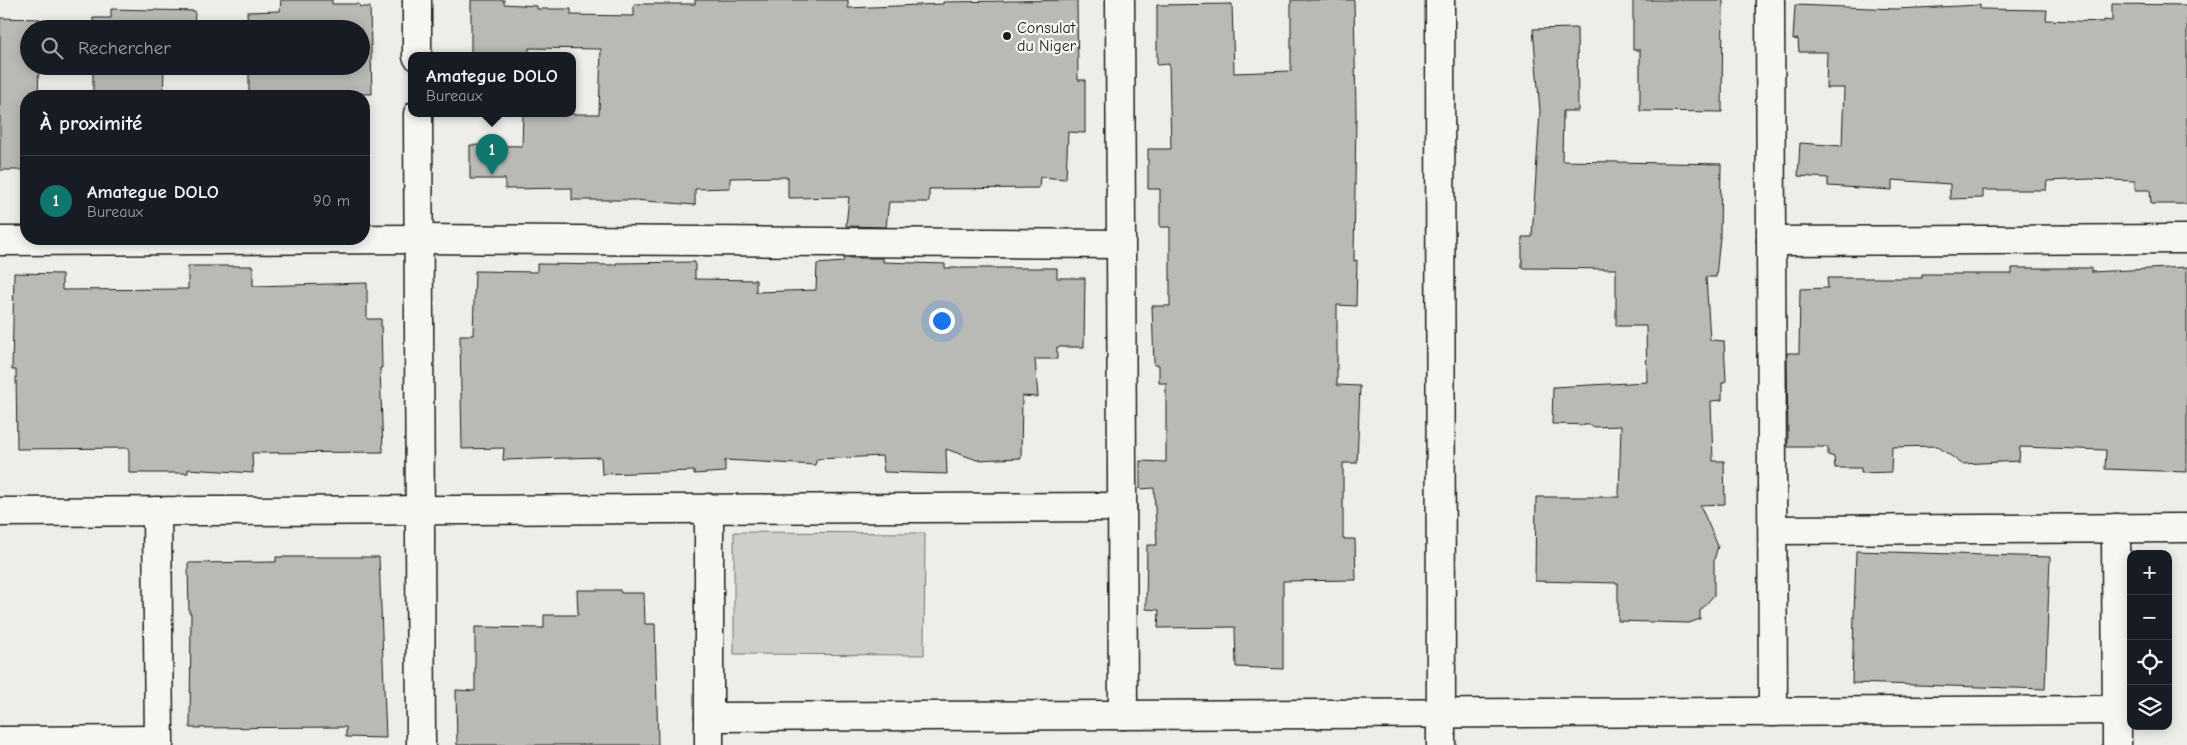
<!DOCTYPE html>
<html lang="fr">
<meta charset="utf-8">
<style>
:root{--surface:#171b24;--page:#242831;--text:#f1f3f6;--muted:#9ea1a6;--line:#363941;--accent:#0f766e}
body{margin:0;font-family:"Comic Neue",sans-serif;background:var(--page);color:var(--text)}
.controls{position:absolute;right:15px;bottom:15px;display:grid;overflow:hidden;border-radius:10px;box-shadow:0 2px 12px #0003}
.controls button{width:45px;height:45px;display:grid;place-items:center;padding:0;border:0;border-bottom:1px solid var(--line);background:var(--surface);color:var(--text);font:25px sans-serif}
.you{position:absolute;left:941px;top:320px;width:18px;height:18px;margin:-12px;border:4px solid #fff;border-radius:50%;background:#1a73e8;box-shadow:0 0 0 8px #1a73e833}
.badge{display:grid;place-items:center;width:32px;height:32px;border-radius:50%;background:var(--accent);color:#fff;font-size:16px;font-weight:700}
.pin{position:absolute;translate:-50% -41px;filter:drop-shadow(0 1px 2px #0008)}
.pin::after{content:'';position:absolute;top:26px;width:18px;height:15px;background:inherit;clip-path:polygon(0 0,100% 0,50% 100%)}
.popup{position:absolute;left:408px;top:52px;width:168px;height:65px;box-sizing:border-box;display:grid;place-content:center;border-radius:10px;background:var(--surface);filter:drop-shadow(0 1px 4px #0005);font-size:16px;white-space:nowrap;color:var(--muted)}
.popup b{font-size:19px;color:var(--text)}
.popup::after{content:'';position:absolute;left:50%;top:100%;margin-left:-10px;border:10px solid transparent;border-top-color:var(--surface)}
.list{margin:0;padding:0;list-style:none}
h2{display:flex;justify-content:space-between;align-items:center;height:65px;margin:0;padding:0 20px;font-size:21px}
h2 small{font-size:16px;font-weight:400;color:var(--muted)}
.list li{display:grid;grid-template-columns:32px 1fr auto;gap:15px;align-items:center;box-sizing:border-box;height:90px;padding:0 20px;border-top:1px solid var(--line)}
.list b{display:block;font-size:19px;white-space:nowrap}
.list p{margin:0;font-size:16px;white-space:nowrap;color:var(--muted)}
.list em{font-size:16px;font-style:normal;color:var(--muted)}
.icon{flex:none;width:28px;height:28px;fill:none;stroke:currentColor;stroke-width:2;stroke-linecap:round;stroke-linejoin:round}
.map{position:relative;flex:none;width:2187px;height:745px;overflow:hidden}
.search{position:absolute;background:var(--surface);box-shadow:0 2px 12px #0003;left:20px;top:20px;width:350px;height:55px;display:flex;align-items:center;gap:12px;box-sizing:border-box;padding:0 18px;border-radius:28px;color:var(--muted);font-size:19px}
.panel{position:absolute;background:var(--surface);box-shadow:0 2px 12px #0003;left:20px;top:90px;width:350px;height:155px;border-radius:20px}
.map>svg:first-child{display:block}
.green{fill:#cececb;stroke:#757574}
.building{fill:#b9b9b6;stroke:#1c1c1c}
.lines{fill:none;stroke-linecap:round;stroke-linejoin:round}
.street-casing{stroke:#1c1c1c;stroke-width:31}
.street{stroke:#f6f6f2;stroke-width:28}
.poi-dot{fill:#1c1c1c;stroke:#f6f6f2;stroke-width:2}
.labels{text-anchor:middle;stroke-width:4.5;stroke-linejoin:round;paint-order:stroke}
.poi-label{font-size:16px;fill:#1c1c1c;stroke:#f6f6f2;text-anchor:start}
</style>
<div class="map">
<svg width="2187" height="745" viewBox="0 0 2187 745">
<rect width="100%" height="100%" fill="#edede9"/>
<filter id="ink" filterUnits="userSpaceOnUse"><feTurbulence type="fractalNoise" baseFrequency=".02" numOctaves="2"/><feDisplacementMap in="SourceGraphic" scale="10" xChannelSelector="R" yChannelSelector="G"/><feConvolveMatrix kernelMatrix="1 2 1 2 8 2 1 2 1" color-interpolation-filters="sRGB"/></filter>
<g filter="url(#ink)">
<path class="green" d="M734,532L925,533L924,655L734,654Z"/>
<g class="building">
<path d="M281,0H332V4H359L360,7H370L372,94L249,93V66H361V29H248L247,12L280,11Z"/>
<path d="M471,0H504V4L537,6V9H571V15L634,16V4H695V0H848V8L943,4V2L1077,0L1078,80H1085V133L1068,132L1066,179L1040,177L1039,188L929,189V202H889L886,227L846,226L849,197L788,198V177L730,178V188L695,189V205L634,200H572V188L505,189V179H470V145L522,146L523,114H599L601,49L529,48V56H471Z"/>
<path d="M1291,0H1354L1356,112L1354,261L1357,260L1356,306L1337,305V385L1360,386L1357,463H1343V539H1355L1356,580L1283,581V669L1236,667L1235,627L1158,628L1159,610L1146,609L1147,545H1157L1154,488L1140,489V461L1166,462V383H1159V365H1154L1152,306H1170V227H1160V189H1148V149H1171L1169,64L1157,65V5L1232,4L1234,73L1291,71Z"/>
<path d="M1633,0H1723L1722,112L1640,111V50H1633Z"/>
<path d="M2112,4L2187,5V204H2151L2150,190H2135V181L2091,179L2047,181L2046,190H1983V198L1950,199V184L1892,180V190L1828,186V178L1798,176L1800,143L1842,146L1844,88H1826L1827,52H1799L1798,39L1793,40L1795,5L1896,9L1980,5V9L2047,10L2046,20L2104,22V20L2112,21Z"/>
<path d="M111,9L195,11L194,29H93V18H111Z"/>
<path d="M0,18L40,19V29H29V66H39L38,96H26V170H0Z"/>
<path d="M1577,28L1578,111H1563L1562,161L1721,164L1720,237L1716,277H1706L1710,340L1724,341L1726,381L1722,383V400L1711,401L1713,461H1724L1725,504L1700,505L1718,546L1714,560V595L1700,611V619L1689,623L1618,621V583L1535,581L1536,497H1619L1621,426L1592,427V425L1552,424L1553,387L1647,382L1646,326H1616V269L1522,268V237H1532L1540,111L1533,29Z"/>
<path d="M93,66H192V69H164L163,96H93Z"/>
<path d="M844,258H883V262L945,264V268H1057V278H1085L1084,347H1057V359H1035L1038,397L1022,396L1021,458L977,460L946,449L947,474L884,472L882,456L817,459L815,465L725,460V472L694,474V471L602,474L601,457L503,460L504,448L462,449L460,335H473L475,271L537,272V264L616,265V263L695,262V279L756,280V292L816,290L817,264L843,262Z"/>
<path d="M188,266H253V286L367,283V319H381L382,368H380L383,452L252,453L253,473L188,469V473H129V448L17,449L16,370H12L14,273L62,274V290L188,289Z"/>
<path d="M2187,267V472L2105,469L2106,450L2020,447L2019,461L1962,464L1937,446L1892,447L1891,472L1861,473V468H1835L1834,457L1828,455V447H1788L1787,353H1799L1800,289L1828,288L1827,278H1922V274H2012V268H2091V272Z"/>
<path d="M1856,551L2050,557L2045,689L1852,683Z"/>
<path d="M276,557H379L386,738L346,737V727L190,728L191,613H189L188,563L276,562Z"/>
<path d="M577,590H620L621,593H644L645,624H655L658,745H457L456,690L475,691V627L544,628V615H578Z"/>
</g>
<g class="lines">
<defs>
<g id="street">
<path d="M417,0V56"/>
<path d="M1120,0L1123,715"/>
<path d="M1440,0L1441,745"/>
<path d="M1770,0L1773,712"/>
<path d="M418,114L421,745"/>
<path d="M0,241L418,239L1120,244"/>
<path d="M1771,241L2187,239"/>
<path d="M157,511L159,745"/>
<path d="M0,512L1122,507"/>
<path d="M2116,528L2117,745"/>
<path d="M1773,530L2187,528"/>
<path d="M709,717L2117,710"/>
<path d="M0,741L158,740"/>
<path d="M709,745V508"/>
</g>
</defs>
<use href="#street" class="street-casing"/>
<use href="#street" class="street"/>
</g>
</g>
<circle class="poi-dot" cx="1007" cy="36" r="5"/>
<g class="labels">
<g class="poi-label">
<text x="1017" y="33">Consulat<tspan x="1017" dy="18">du Niger</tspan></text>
</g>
</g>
</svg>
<div class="controls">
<button>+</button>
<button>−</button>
<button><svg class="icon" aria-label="locate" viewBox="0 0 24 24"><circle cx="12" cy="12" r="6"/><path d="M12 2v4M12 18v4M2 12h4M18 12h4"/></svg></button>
<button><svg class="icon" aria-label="layers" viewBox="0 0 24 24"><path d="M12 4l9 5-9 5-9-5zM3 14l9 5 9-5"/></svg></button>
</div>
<div class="you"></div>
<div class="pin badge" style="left:492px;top:175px">1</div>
<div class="popup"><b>Amategue DOLO</b>Bureaux</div>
<div class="search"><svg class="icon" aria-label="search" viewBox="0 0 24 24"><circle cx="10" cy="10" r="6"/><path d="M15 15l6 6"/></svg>Rechercher</div>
<section class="panel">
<h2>À proximité<small></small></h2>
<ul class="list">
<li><span class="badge">1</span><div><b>Amategue DOLO</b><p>Bureaux</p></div><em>90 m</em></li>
</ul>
</section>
</div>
